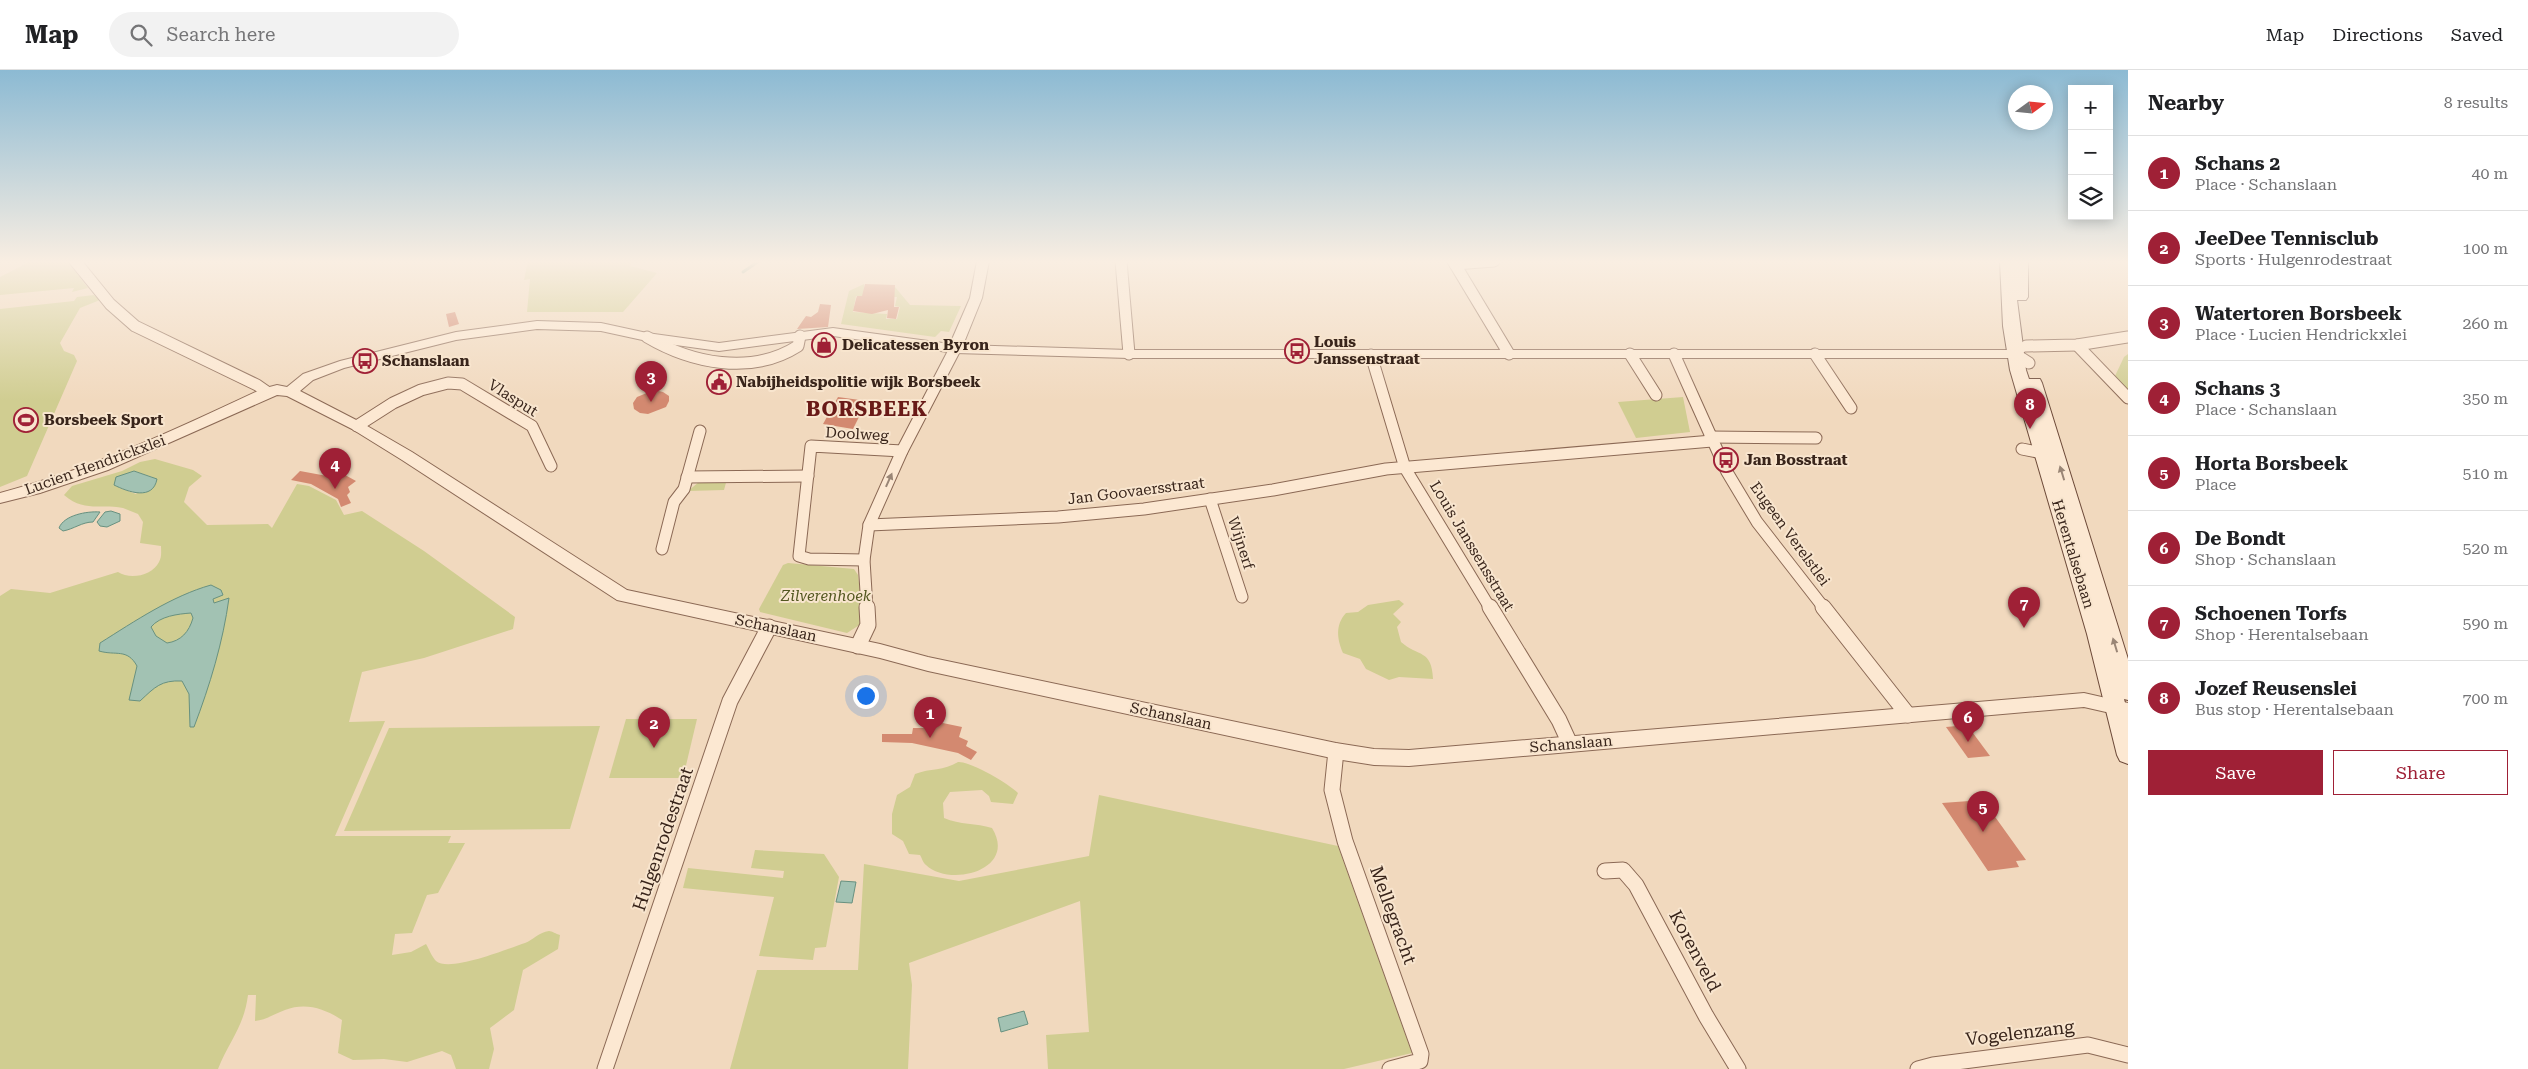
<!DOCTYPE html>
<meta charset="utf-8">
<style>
:root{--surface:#fff;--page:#f2f2f2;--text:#202124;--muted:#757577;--line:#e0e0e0;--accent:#9f2036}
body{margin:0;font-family:"Roboto Serif",serif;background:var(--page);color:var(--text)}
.controls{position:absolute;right:15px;top:15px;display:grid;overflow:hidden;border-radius:0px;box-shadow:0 2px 12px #0003}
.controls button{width:45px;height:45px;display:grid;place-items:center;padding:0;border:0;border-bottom:1px solid var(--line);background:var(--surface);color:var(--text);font:25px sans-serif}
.compass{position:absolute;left:2008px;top:15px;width:45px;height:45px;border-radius:50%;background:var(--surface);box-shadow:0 2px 12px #0003;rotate:75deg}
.you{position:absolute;left:865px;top:625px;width:18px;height:18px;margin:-12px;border:4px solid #fff;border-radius:50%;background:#1a73e8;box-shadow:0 0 0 8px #1a73e833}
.badge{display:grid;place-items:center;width:32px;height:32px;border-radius:50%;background:var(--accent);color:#fff;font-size:16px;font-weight:700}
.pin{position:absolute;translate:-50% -41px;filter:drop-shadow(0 1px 2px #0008)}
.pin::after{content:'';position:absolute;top:26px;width:18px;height:15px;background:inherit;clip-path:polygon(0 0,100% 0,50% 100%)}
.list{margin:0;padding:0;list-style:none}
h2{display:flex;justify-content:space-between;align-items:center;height:65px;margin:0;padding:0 20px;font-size:21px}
h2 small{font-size:16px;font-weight:400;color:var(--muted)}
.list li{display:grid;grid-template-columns:32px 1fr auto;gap:15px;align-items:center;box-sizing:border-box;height:75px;padding:0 20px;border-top:1px solid var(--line)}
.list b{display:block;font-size:19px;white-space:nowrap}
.list p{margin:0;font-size:16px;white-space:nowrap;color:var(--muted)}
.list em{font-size:16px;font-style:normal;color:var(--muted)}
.actions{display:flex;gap:10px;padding:15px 20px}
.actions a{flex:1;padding:11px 0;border:1px solid var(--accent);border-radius:0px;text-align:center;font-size:18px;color:var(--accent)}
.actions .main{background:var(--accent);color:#fff}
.icon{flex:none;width:28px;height:28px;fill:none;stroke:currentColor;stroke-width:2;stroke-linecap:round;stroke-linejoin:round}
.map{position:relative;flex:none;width:2128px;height:999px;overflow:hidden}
header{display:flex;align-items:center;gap:30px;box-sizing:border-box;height:70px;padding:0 25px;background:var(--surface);border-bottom:1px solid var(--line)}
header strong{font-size:24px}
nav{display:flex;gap:28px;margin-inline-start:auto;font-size:18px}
.search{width:350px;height:45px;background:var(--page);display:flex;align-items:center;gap:12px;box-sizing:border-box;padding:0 18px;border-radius:28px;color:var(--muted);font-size:19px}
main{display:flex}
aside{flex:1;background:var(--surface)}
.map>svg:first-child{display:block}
.green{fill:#d0cd91;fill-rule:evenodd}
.water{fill:#a2c2b3;stroke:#689180;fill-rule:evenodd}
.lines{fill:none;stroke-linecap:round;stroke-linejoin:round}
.stream{stroke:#689180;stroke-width:3}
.building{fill:#d38970}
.minor-far1-casing{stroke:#8b6955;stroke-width:13}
.minor-casing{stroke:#8b6955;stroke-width:17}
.tertiary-casing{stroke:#8b6955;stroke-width:2}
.secondary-casing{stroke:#6d4a39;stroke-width:2}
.minor-far1{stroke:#fce8d2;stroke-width:11}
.minor{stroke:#fce8d2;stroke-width:15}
.tertiary{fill:#fce8d2;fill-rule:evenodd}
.secondary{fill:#fce8d2;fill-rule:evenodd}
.oneway{fill:#9a8676}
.labels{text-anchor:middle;stroke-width:4;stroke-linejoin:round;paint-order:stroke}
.poi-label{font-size:15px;font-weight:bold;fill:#39251b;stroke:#f8e5ce;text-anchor:start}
.street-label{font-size:15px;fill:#39251b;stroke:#f8e5ce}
.park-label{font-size:15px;font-style:italic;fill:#535720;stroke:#f8e5ce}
.near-street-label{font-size:18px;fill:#39251b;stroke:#f8e5ce}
.district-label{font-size:20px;font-weight:bold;letter-spacing:1px;fill:#691a17;stroke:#f8e5ce}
</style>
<header>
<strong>Map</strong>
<div class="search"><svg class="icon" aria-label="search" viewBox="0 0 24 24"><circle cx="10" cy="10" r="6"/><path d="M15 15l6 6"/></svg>Search here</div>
<nav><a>Map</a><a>Directions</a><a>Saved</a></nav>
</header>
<main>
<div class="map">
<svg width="2128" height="999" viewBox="0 0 2128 999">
<rect width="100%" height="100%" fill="#f1d9be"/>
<g class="green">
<path d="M31,191H67L88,218L72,222L74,218L0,225V207Z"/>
<path d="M528,191H632L630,196L657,203L623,242H527L530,209L524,210Z"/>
<path d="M864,214V218H868L866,226H856L853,242L887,244L886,249H897L900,237L895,236L897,227H887L895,217L910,235L961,236L949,262L941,261L935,267L841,254L849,221Z"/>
<path d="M94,225L100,230L80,238L60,273L64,281L74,285L77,291L27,406L0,417V239L74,231L77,227Z"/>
<path d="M2128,284V320L2115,306L2124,287Z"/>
<path d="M1683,327L1690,362L1636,368L1618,332Z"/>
<path d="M155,389L193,400L202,406L189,417L184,432L207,455L268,454L272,458L297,414L309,416L336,430L344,445L362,441L424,481L515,547L513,559L424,588L362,602L349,652L385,651L335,766H451L448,773H465L438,823L427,825L412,863L395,864L392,885L411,882L426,874C429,879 432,887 436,891C450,903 509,878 525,873C533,870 539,862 549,861C552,861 556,864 560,865L558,879L523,900L514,940L490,958L494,979L489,999H456L451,985L442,981L407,992L384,989L353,990L338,983L342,950C325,939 306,932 285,940C274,944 266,950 255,951L256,925H248C244,957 229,971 218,999H0V526L11,519L50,523L118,502C130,510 152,506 159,492C162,487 161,481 161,476L140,473L143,452L138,444C133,442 128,440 123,438C100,433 85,443 64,425L72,416L122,401L140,392ZM134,401L152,407L136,424L120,418Z"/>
<path d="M727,409L724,420L688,421L699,412Z"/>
<path d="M788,493L854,499L858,505L864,552L847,563L760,542L759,539L783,495Z"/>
<path d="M1399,530L1404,534L1393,544L1401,552L1397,557L1401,572C1418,587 1432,579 1433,609L1399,607L1389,610L1366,599L1360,589L1343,583C1337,569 1335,555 1346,543L1358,542L1368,535Z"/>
<path d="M626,649H697L683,708H609Z"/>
<path d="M600,656L570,759L344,761L389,658Z"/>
<path d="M958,692C970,691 1008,713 1018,723L1013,734L991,732L989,726L982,720L950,722L943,733L944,748C960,755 976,753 992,758C1018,800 950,818 926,795C923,793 922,788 920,785L909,784L903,771L892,764V744L897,725L910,717L915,704C930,698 944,701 958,692Z"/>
<path d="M1099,725L1338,776L1412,983L1344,999H1048L1046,965L1089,962L1080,831L909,893L912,915L908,999H730L757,900H858L864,794L959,811L1089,786Z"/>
<path d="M755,780L824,784L839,807L826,877L815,878L813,890L759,886L774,827L683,818L688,798L783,808L784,801L751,798Z"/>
</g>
<g class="water">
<path d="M134,401L157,409C153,431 128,422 114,415L116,407Z"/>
<path d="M111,441L120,444V451L107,457L100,456L97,452L105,442Z"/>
<path d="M100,442L93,452C82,452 74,459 63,461L59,458C64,445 87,441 100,442Z"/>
<path d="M211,515L221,520L223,525L213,529L214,533L229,528C223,572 210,615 194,657H190L189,624L182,611C161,610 155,617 140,631L129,630L137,596C127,578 116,586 99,581L100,573C135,551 172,526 211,515ZM191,543L193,548C189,562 181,571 167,573L156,566L151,557C160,546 178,544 191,543Z"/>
<path d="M841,811L856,812L852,833L836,832Z"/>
<path d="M1024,941L1028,954L1001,962L998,948Z"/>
</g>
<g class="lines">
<path class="stream" d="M743,202L759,191"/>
</g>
<g class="building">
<path d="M865,214L895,215L894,237H899L896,249L887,248L888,240L872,244L853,241L856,229L857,226H862Z"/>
<path d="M820,234L831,235L828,257L797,259L806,246L811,247L818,242Z"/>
<path d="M455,242L459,254L449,257L446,244Z"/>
<path d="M654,320L663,322L669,326V331L666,337L648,344L640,343L634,339L633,333L637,327Z"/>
<path d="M838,327L867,331L853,359L823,354Z"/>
<path d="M336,400L356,411L348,417L350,422L347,425L351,433L341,437L338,429L311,414L291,410L300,401L327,406Z"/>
<path d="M930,643L940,646L938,652L962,657L959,667L968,671L966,676L977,682L971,690L958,683L912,673L882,672V664H912L913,658H924Z"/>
<path d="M1967,655L1990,686L1968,688L1946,657Z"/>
<path d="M1983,730L2026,790L2016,791L2019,797L1988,801L1942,733Z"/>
</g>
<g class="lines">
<defs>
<g id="minor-far1">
<path d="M75,191L110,234L135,256L257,315L267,322"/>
<path d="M1121,191L1129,284"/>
<path d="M1453,191L1509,284"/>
<path d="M1455,194L1494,191"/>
<path d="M647,267C691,293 751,306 798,276L800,266"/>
<path d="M2077,275L2128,328"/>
<path d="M2026,276L2077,275L2128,267"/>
<path d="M1630,284L1656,325"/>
<path d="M1674,284L1727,402L1757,452L1824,538"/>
<path d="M1815,284L1851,338"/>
<path d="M2015,284L2029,293"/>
<path d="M1371,285L1405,398L1490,538"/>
<path d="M357,356L393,333L421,320L448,313L462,314L532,356L551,396"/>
<path d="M1710,367L1816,368"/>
<path d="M2022,379L2042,383"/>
<path d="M687,407L808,406"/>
<path d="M1210,429L1242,527"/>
<path d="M869,455L1058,447L1144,439L1273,420L1386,399L1712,371"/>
<path d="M662,479L674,432L684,419L700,361"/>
<path d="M864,490L809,489L799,486L811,376L902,381"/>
<path d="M867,538L864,490L869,455L902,381L955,279"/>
</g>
<g id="minor">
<path d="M1490,537L1559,650L1570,674"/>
<path d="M1823,537L1908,645"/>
<path d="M858,576L868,555L867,537"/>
<path d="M1336,681L1332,720L1345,771L1421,984L1420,991L1390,999"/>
<path d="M1605,801L1623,800L1636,815L1706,946L1738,999"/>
<path d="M605,999L730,631L769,557"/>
<path d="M1918,999L1933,995L2088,975L2128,985"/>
</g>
<path id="tertiary" d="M977,191H989L982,228L963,275L1129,280H2012L2026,272L2033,276L2015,288H1129L955,283L833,266L719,281L647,271L601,261L537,259L456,270L344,298L313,310L300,321L362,353L412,382L627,520L880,574L928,587L1336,673L1374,679L1409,680L2084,623L2128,633V647L2084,637L1409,696L1374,695L1336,689L928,601L880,588L617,530L402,390L352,359L287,326L277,325L108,400L40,423L0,433V423C92,399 177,359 262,319L277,315L287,317L303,304L340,291L456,262L537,251L601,253L647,263L719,273L833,258L950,274L970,228Z"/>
<path id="secondary" d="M2000,191H2028V227L2026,230H2017L2026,300L2029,309H2040L2042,313L2128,589V630L2124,629L2128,644V694L2120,691L2117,685L2087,564L2010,300L2003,256Z"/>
</defs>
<use href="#minor-far1" class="minor-far1-casing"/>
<use href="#minor" class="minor-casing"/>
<use href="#tertiary" class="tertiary-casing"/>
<use href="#secondary" class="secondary-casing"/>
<use href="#minor-far1" class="minor-far1"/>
<use href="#minor" class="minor"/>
<use href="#tertiary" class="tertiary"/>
<use href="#secondary" class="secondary"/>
</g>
<defs><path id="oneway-solid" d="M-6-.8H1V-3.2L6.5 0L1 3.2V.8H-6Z" transform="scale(1.25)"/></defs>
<g class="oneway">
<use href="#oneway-solid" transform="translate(2062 403) rotate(-107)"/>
<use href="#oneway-solid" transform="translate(889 410) rotate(-66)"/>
<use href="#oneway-solid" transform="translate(2115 575) rotate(-107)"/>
</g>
<linearGradient id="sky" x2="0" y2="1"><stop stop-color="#8cbad3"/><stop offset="0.58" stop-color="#f9eee2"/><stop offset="1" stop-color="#f9eee2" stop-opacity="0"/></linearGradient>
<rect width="2128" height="331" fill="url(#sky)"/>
<defs>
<symbol id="shop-ring" viewBox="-11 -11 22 22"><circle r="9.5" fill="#f8e5ce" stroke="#9f2036" stroke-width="1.5"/><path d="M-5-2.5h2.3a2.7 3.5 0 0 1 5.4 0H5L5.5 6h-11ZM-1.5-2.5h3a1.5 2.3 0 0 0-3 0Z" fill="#9f2036"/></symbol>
<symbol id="bus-ring" viewBox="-11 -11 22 22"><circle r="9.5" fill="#f8e5ce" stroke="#9f2036" stroke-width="1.5"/><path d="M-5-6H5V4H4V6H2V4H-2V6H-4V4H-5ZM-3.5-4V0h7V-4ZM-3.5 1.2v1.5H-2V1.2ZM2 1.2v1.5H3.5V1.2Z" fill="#9f2036"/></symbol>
<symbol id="civic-ring" viewBox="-11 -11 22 22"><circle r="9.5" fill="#f8e5ce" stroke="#9f2036" stroke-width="1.5"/><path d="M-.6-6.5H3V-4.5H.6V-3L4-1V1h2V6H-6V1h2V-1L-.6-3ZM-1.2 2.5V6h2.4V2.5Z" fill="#9f2036"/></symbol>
<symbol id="stadium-ring" viewBox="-11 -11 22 22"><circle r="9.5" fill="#f8e5ce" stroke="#9f2036" stroke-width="1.5"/><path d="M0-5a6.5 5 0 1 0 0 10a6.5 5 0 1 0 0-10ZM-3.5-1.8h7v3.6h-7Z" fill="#9f2036"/></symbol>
</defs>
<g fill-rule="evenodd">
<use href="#shop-ring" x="810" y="261" width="28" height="28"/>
<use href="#bus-ring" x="1283" y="267" width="28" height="28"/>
<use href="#bus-ring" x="351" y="277" width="28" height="28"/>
<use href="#civic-ring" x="705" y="298" width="28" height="28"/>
<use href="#stadium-ring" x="12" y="336" width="28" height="28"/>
<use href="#bus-ring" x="1712" y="376" width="28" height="28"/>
</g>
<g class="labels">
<g class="poi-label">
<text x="1314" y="277">Louis<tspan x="1314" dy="17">Janssenstraat</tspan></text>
<text x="842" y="280">Delicatessen Byron</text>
<text x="382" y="296">Schanslaan</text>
<text x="736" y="317">Nabijheidspolitie wijk Borsbeek</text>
<text x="44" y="355">Borsbeek Sport</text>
<text x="1744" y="395">Jan Bosstraat</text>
</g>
<g class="street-label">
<text transform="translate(513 328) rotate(32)" y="5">Vlasput</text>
<text transform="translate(857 364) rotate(3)" y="5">Doolweg</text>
<text transform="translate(95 395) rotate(-20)" y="5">Lucien Hendrickxlei</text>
<text transform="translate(1136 421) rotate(-7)" y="5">Jan Goovaersstraat</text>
<text transform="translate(1790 464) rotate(54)" y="5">Eugeen Verelstlei</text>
<text transform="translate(1241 473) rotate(72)" y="5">Wijnerf</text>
<text transform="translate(1472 476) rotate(59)" y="5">Louis Janssensstraat</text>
<text transform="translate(2073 484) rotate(73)" y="5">Herentalsebaan</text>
<text transform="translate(776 558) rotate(12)" y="5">Schanslaan</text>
<text transform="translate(1171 646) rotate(12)" y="5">Schanslaan</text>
<text transform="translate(1571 674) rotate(-5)" y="5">Schanslaan</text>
</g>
<g class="park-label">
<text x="826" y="531">Zilverenhoek</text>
</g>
<g class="near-street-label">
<text transform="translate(663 769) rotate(-71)" y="6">Hulgenrodestraat</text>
<text transform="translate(1393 845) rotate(70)" y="6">Mellegracht</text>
<text transform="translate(1695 881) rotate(62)" y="6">Korenveld</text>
<text transform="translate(2020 963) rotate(-7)" y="6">Vogelenzang</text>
</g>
<g class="district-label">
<text x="867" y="346">BORSBEEK</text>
</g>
</g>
</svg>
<div class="controls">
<button>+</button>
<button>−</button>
<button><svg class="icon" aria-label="layers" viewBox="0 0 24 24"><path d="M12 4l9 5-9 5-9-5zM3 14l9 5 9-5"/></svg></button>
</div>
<svg class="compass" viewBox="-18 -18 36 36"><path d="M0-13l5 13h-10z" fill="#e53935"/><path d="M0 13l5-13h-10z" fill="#757577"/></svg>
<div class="you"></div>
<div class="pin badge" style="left:930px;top:668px">1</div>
<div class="pin badge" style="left:654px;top:678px">2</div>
<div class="pin badge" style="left:651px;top:332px">3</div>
<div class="pin badge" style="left:335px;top:419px">4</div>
<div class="pin badge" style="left:1983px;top:762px">5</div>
<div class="pin badge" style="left:1968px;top:672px">6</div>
<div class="pin badge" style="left:2024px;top:558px">7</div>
<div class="pin badge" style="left:2030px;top:359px">8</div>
</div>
<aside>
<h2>Nearby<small>8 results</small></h2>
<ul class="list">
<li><span class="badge">1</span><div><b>Schans 2</b><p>Place · Schanslaan</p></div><em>40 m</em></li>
<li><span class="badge">2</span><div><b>JeeDee Tennisclub</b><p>Sports · Hulgenrodestraat</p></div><em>100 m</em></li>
<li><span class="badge">3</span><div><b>Watertoren Borsbeek</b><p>Place · Lucien Hendrickxlei</p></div><em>260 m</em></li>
<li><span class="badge">4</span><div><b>Schans 3</b><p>Place · Schanslaan</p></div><em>350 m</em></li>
<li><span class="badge">5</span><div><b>Horta Borsbeek</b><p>Place</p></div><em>510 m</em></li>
<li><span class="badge">6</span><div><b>De Bondt</b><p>Shop · Schanslaan</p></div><em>520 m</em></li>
<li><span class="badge">7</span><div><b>Schoenen Torfs</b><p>Shop · Herentalsebaan</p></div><em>590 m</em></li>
<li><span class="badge">8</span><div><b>Jozef Reusenslei</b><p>Bus stop · Herentalsebaan</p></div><em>700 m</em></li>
</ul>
<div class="actions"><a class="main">Save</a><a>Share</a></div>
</aside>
</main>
